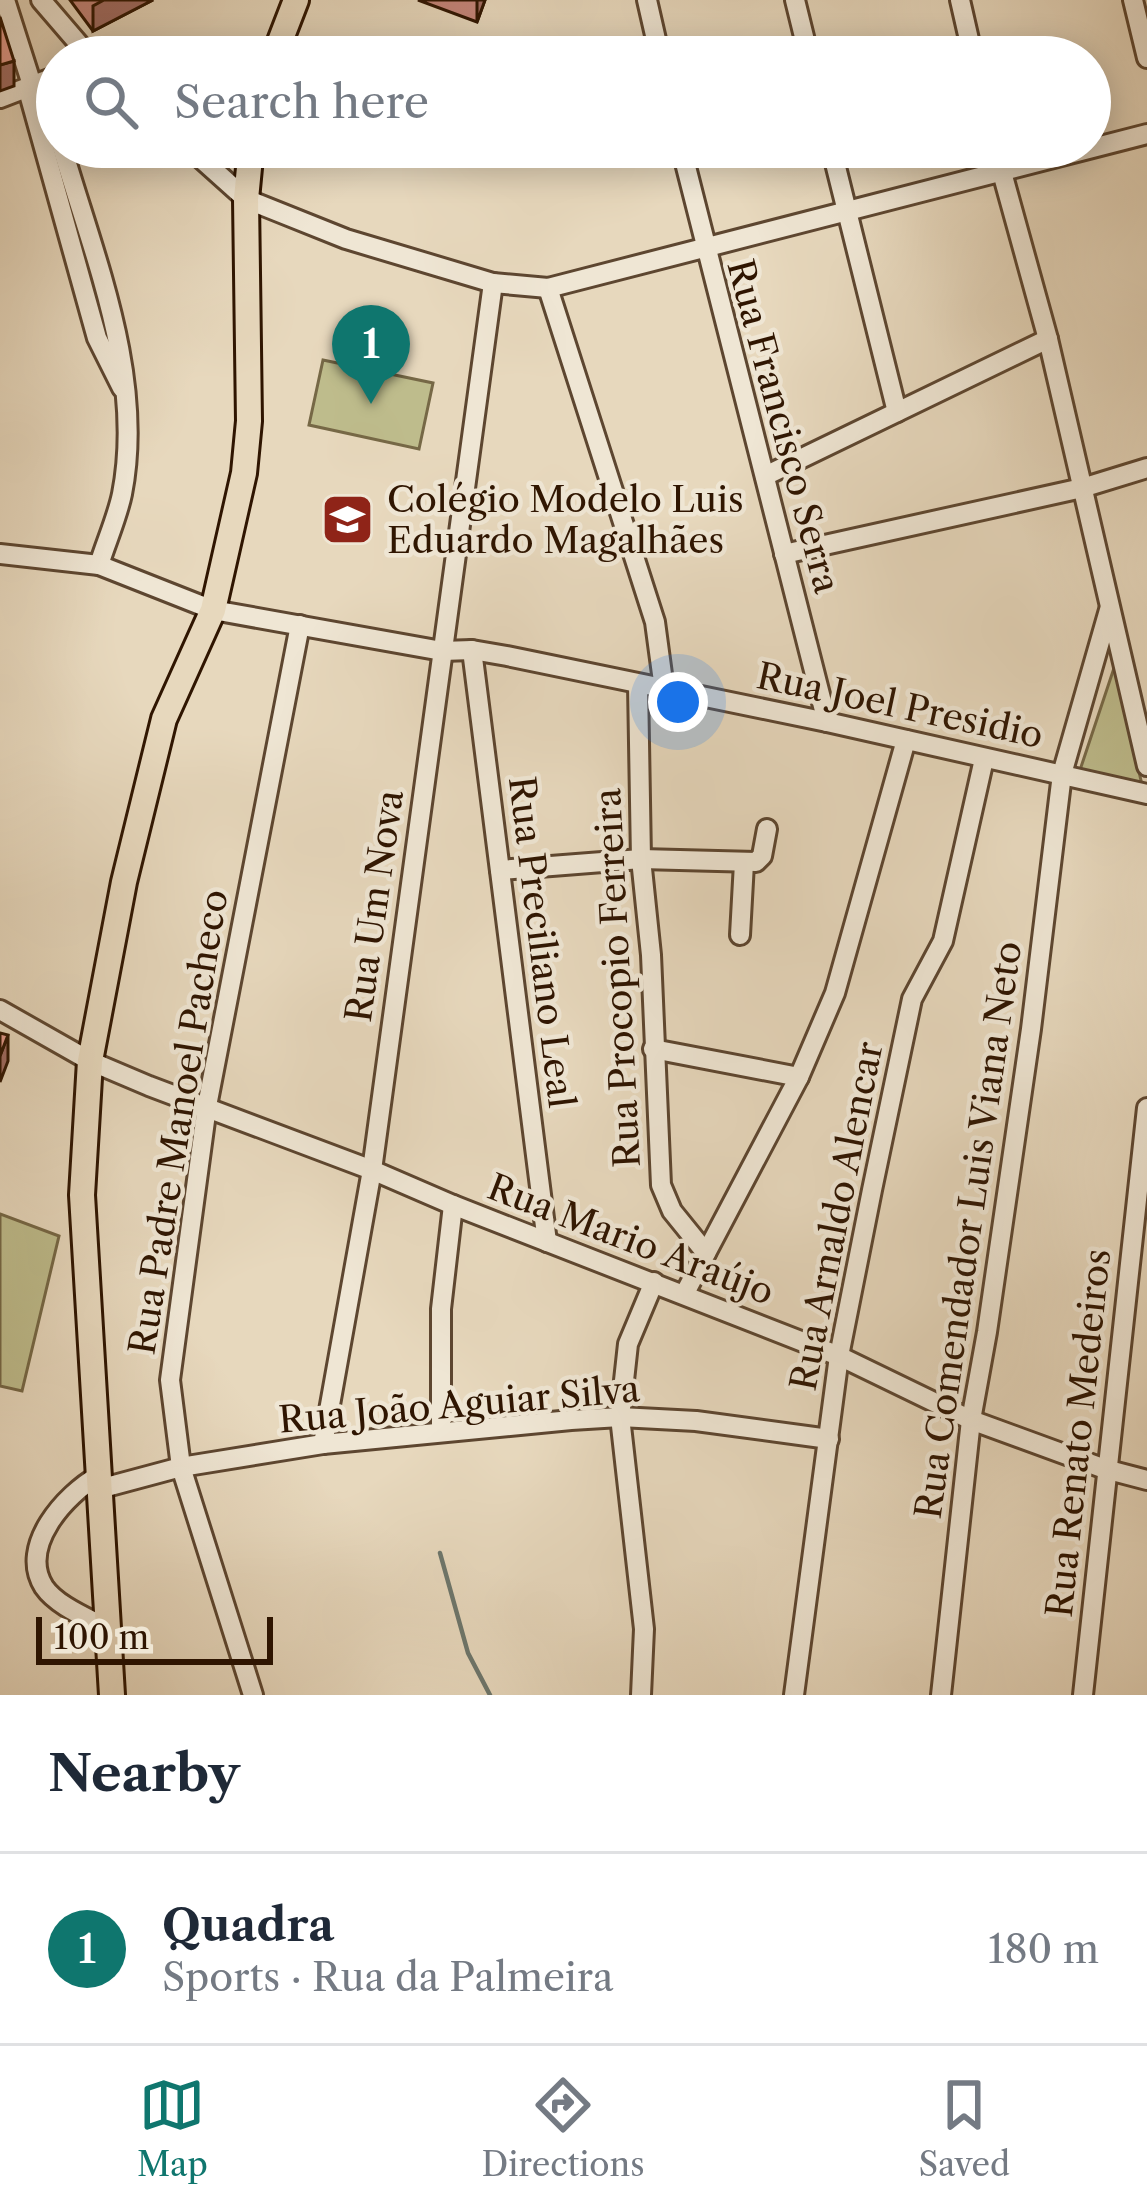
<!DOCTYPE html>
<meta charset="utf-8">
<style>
:root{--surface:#fff;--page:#f6f6f7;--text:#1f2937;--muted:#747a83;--line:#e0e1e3;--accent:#0f766e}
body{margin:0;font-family:"Libre Caslon Text",serif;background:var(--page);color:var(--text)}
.scale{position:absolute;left:36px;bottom:30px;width:237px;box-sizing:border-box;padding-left:12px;border:6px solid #2f1501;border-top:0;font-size:33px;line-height:42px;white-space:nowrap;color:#2f1501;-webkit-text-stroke:9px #efe6d4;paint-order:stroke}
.you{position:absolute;left:678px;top:702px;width:42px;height:42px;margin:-30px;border:9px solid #fff;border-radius:50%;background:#1a73e8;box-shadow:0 0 0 18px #1a73e833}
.badge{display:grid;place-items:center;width:78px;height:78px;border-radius:50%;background:var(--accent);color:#fff;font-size:39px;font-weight:700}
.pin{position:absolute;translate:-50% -99px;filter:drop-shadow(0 3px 6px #0008)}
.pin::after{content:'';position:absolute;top:63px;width:42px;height:36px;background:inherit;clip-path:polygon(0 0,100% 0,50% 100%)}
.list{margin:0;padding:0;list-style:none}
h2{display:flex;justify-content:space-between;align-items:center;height:156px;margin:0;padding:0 48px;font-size:51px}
h2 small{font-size:39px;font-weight:400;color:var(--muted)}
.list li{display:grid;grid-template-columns:78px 1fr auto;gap:36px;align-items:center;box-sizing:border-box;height:192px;padding:0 48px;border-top:3px solid var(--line)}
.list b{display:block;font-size:45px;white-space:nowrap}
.list p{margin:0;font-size:39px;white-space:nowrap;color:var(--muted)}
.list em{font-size:39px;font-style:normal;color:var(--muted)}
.icon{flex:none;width:66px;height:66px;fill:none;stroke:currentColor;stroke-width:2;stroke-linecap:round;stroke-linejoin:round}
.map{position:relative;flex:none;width:1147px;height:1695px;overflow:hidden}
.search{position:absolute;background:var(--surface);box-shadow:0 6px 30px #0003;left:36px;right:36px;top:36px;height:132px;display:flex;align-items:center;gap:30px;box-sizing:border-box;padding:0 42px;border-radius:66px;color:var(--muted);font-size:45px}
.sheet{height:348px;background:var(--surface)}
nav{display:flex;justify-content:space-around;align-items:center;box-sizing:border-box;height:168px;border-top:3px solid var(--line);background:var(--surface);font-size:33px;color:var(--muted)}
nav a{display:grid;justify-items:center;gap:6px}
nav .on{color:var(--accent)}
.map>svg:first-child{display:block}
.green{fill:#bebc8c;stroke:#766846;stroke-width:3}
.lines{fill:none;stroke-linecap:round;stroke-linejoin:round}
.stream{stroke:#6d776d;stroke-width:4.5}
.minor-casing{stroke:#5d4630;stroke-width:24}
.major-casing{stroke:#2f1501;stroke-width:30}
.minor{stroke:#efe6d4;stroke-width:18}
.major{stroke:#e7d8bd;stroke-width:24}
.wall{fill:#c4857a;stroke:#2f1501;stroke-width:3}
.shaded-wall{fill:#a06c63;stroke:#2f1501;stroke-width:3}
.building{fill:#e49b8e;stroke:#2f1501;stroke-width:3}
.labels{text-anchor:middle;stroke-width:9;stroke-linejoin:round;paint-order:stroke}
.street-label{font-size:36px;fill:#2f1501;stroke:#efe6d4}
.poi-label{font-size:36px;fill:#2f1501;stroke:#efe6d4;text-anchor:start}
</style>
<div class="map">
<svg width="1147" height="1695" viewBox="0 0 1147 1695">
<rect width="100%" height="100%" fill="#e7d8bd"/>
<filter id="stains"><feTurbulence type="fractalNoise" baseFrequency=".00167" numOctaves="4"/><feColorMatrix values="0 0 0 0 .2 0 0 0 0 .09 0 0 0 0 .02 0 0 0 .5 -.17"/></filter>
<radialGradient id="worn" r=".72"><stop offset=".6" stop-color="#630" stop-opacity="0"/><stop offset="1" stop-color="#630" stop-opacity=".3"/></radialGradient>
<g class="green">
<path d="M323,360L433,383L419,449L309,425Z"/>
<path d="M1115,665L1142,785L1079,773Z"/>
<path d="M0,1214L59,1236L22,1391L0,1386Z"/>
</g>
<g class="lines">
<path class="stream" d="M440,1553L468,1653L490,1695"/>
<defs>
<g id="minor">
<path d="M5,0L33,88"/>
<path d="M41,0L90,57"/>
<path d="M647,0L660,57"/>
<path d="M795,0L809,57"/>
<path d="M960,0L973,57"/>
<path d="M1133,0L1147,58"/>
<path d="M43,84L57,130"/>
<path d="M28,90L97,338L122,388"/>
<path d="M0,98L57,76"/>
<path d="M62,147C94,257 145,377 122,494C117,518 106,542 99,565"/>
<path d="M188,147L246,199L346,239L493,283L548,288L1147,134"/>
<path d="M681,147L827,722"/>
<path d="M831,147L897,412"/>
<path d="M995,147L1048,339L1147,766"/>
<path d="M548,288L655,622L664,689"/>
<path d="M765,476L1048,339"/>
<path d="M0,554L99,565L213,610L442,651L472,650L507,656L827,722L1147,794"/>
<path d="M784,554L1082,488L1147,468"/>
<path d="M472,650L547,1242"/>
<path d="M638,684L641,859L651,955L661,1185L672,1211L706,1253"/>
<path d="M500,870L641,859L756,862L762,856L767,829"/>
<path d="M740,935L744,863"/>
<path d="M0,1010L90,1061L149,1086L372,1170L453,1205L839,1356L971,1420L1105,1469L1147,1480"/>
<path d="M653,1049L799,1077"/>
<path d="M685,1293L799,1077L835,993L906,740"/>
<path d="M441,1432V1309L453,1205"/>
<path d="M323,1444L372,1170L493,283"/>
<path d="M98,1476C66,1494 18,1546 44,1587C57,1606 88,1618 108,1629"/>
<path d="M99,1489L181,1467L323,1444L571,1420L620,1417L696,1421L829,1439"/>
<path d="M253,1695L181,1467L170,1380L207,1106L300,625"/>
<path d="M641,1695L644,1629L620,1417L628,1344L654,1282"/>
<path d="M794,1695L839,1356L872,1190L912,999L943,941L984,759"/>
<path d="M941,1695L971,1420L987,1332L1031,1029L1062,774L1109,610"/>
<path d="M1083,1695L1147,1108"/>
</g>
<g id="major">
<path d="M274,57L296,0"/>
<path d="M112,1695L82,1195L90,1061L124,882L164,719L213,610L244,473L249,421L246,199L251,147"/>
</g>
</defs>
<use href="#minor" class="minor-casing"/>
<use href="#major" class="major-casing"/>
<use href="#minor" class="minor"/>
<use href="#major" class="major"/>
</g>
<g class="wall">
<path d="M70,0H153L93,31Z"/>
<path d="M418,0H485L477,22Z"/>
</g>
<g class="shaded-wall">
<path d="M104,0H153L93,31V6Z"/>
<path d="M477,0H485L477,22Z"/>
<path d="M14,61V86L0,91V65Z"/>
<path d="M8,1035V1061L0,1082V1056Z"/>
</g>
<g class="building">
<path d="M0,17L14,61L0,65Z"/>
<path d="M0,1033L8,1035L0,1056Z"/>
</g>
<defs>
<symbol id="school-square" viewBox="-11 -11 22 22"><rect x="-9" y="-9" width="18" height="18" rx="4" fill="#8f2418" stroke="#efe6d4"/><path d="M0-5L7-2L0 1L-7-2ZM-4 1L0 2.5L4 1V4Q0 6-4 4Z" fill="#fff"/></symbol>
</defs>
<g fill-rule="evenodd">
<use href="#school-square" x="318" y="490" width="59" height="59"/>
</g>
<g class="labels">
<g class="street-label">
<text transform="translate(784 426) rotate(75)" y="13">Rua Francisco Serra</text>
<text transform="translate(900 705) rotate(12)" y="13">Rua Joel Presidio</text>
<text transform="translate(374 906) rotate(-82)" y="13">Rua Um Nova</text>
<text transform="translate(542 942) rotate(83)" y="13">Rua Preciliano Leal</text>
<text transform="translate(617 978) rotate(-93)" y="13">Rua Procopio Ferreira</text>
<text transform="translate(178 1122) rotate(-81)" y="13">Rua Padre Manoel Pacheco</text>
<text transform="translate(836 1216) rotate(-79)" y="13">Rua Arnaldo Alencar</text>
<text transform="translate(968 1230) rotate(-82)" y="13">Rua Comendador Luis Viana Neto</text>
<text transform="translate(631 1239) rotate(21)" y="13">Rua Mario Araújo</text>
<text transform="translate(459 1404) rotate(-5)" y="13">Rua João Aguiar Silva</text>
<text transform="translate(1078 1433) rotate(-84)" y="13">Rua Renato Medeiros</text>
</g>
<g class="poi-label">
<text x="387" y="512">Colégio Modelo Luis<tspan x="387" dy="41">Eduardo Magalhães</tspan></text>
</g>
</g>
<rect width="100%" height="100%" filter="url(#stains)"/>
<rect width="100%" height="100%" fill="url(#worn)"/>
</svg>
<div class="scale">100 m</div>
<div class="you"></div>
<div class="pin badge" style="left:371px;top:404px">1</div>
<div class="search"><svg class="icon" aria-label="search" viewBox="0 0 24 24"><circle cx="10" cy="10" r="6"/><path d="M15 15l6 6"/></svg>Search here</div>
</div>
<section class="sheet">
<h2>Nearby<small></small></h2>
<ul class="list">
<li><span class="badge">1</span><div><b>Quadra</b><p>Sports · Rua da Palmeira</p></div><em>180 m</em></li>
</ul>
</section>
<nav>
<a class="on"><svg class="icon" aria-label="map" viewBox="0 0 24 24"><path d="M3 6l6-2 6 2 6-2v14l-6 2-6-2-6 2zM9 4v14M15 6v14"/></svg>Map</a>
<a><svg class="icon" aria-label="directions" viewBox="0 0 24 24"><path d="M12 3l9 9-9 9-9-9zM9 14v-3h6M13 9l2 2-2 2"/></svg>Directions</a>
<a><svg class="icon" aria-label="saved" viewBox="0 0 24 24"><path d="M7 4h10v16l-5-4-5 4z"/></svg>Saved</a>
</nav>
